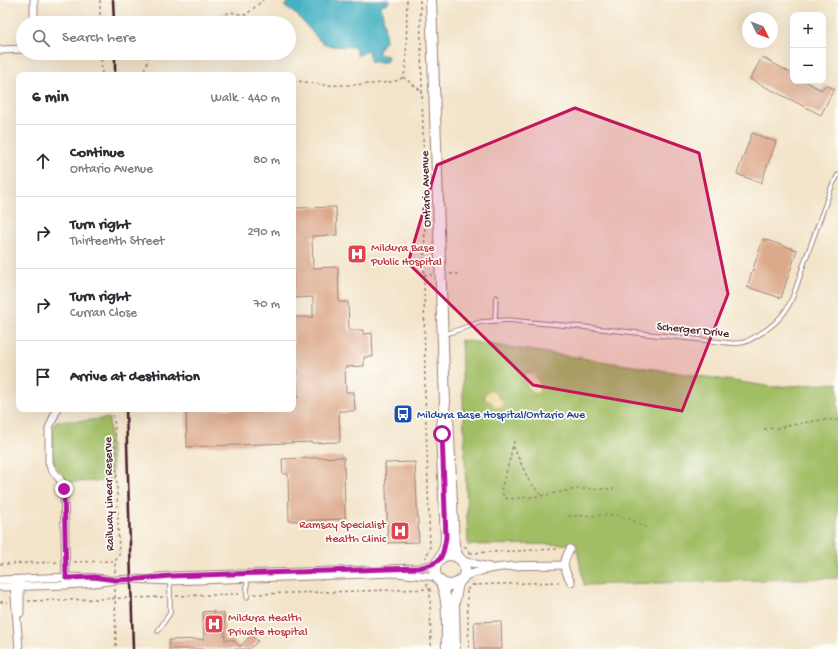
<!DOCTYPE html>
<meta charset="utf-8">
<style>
:root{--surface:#fff;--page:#f7f7f7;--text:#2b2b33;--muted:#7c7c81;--line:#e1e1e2}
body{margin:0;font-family:"Gochi Hand",sans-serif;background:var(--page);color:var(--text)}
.controls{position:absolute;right:12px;top:12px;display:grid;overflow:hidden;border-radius:8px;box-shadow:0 4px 16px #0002}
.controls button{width:36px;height:36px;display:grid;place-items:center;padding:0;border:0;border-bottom:1px solid var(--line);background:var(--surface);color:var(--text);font:20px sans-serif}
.compass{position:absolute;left:742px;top:12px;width:36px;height:36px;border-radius:50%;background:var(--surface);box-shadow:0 4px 16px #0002;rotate:133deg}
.stop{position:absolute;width:12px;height:12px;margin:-9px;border:3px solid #b5179e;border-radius:50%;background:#fff}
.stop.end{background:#b5179e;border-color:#fff;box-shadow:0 1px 4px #0008}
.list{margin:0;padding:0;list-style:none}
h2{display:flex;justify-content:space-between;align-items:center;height:52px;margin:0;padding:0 16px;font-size:17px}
h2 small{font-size:13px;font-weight:400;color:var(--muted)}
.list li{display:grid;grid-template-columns:26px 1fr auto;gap:12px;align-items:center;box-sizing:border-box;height:72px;padding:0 16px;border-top:1px solid var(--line)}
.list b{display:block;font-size:15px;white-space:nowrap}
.list p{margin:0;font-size:13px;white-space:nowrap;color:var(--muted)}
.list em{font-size:13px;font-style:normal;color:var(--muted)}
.icon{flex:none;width:22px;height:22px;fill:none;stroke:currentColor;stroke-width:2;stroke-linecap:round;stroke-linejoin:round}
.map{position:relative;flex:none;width:838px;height:649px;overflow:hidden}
.search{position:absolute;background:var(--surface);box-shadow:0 4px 16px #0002;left:16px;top:16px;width:280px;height:44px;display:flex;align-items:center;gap:10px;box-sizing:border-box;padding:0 14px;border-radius:22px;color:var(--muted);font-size:15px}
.panel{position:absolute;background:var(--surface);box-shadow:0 4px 16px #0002;left:16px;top:72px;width:280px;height:340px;border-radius:8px}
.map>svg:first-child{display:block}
.green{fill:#a2be65;stroke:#766e48}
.sand{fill:#eeda9e;stroke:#9c7c64}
.water{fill:#45b1c2;stroke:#486876}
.building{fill:#dda98b}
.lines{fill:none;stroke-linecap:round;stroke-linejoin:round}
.lane-casing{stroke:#9e827a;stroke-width:5.5}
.street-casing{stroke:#9e827a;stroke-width:9}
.secondary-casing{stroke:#9e827a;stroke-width:12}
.path{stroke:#9e827a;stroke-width:1.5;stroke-dasharray:3 3;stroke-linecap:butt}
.lane{stroke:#fff;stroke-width:3.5}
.street{stroke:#fff;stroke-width:7}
.secondary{stroke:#fff;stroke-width:10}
.rail{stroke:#4a1f2b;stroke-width:2.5}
.route{stroke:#b5179e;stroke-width:5}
.marked{fill:#c2185b;fill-opacity:0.2;stroke:#c2185b;stroke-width:3;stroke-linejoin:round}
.labels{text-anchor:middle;stroke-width:3.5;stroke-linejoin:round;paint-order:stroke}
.street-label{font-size:12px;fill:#4a1f2b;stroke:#fdfcf7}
.health-label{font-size:12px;fill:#be3a42;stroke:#fdfcf7;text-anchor:start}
.transit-label{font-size:12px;fill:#164399;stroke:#fdfcf7;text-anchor:start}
</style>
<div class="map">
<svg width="838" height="649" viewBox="0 0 838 649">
<rect width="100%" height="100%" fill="#fdfcf7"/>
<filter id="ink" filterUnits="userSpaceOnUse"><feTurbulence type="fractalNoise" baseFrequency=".025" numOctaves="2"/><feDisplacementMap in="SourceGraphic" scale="8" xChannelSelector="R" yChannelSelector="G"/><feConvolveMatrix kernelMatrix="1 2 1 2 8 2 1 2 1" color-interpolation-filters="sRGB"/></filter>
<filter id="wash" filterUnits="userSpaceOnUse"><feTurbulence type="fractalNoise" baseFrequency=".012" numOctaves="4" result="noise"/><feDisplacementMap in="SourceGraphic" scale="16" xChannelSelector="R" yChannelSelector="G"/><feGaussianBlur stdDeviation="0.9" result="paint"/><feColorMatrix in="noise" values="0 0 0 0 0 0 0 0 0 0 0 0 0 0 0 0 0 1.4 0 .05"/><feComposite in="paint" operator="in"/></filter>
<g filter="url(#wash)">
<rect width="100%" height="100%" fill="#f3e4c9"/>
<g class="green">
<path d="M461,340L773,387L838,383V578L584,585L576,544L468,545Z"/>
<path d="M109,418L113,481L67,482L54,463L52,431L56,421H81Z"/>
</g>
<g class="sand">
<path d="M528,372C537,375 544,385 538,394C530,394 524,382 524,375Z"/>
<path d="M490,390L495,392L503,402V404L501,407L496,408L491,402L487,401L485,399L484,394Z"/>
</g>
<path class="water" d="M290,0H390L388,3L381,5L384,22L386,40L381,46L378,54L388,56L386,62H371L368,51L357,56L355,47L331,46L321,42L297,15L284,6Z"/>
<g id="blocks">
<g class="building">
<path d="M762,57L793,74V81H805L821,90L826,85L835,89L832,93L821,115L750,79Z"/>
<path d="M752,133L776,142L761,183L737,174Z"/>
<path d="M336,207L337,235L312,236L313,268L338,267L339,302H348L349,330H363V334L372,333L373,357H364V366L345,367L346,392H354L355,411H339L340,442L312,443V442L187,447L186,409H293V398H298L296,360H293V317H313V297L293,298V208Z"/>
<path d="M763,239L797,250L781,298L747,287Z"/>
<path d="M344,457L345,519L289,521L288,474H283L282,459Z"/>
<path d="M415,462L419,542L388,543L385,463Z"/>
<path d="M214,611V613H224L225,640H233L240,647L251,635L258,641L250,649H169V640L204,639L203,612Z"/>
<path d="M501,621L502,649H475L474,622Z"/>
</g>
</g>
</g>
<g filter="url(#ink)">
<use href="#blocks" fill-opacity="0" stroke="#9e827a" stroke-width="1"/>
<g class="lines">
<defs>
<g id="lane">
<path d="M495,320L496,297"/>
<path d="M443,335L481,322L507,320L593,328L730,343C745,344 746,342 758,335C794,314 793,293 806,258C815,234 823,210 832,186L838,175"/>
<path d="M247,597V578"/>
<path d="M158,631L170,613V581"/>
</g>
<g id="street">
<path d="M34,0V23"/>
<path d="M0,50L23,49"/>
<path d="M57,409L49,428V462L51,468L61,481L64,489L66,585"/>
<path d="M570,549C562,563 563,568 571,582"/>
<path d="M462,561L489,567"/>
<path d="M389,569L418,568L437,563"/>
<path d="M157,577L170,576L368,570"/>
<path d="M463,577C494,563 531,566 564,565"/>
<path d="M0,580C35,579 71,575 106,579"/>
<path d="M14,584L19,649"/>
<path d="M0,587L66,585L94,583L115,580L131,579L170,581L395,573L437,577"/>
<path d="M20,613V583"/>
</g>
<g id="secondary">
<path d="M431,0L445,402L441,434L446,537L445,547L440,559"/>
<path d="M448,416L454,546L458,558"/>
<circle cx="450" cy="570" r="15"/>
<path d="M440,581C450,599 446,629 447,649"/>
<path d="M455,649L454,604L458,583"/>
</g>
</defs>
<use href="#lane" class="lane-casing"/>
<use href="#street" class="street-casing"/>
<use href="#secondary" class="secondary-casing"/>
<g class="path">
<path d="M100,0V23"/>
<path d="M420,0L425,219L424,275L425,391L430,548V550L426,555V558"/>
<path d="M204,23L217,19L230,12L246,15L263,0"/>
<path d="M101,53L102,75"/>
<path d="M141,75L147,64L149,53"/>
<path d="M403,77L420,90L422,94"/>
<path d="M293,81C304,81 314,84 324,85C335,86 391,84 399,80C403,78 404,74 406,70L407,0"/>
<path d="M450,274H458"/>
<path d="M424,275H432"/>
<path d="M112,409L115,427L119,555L115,561V573"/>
<path d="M764,429C789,428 813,418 838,420"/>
<path d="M514,441L509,462L501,490L504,497L508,499L540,496L576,489H614"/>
<path d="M513,446L529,481L542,496"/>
<path d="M568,516L615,515L629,519L647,528"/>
<path d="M464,547H466L470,553"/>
<path d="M470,553L558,549"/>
<path d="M74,562L114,561"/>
<path d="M0,564L58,562"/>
<path d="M427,584V586L430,589L431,649"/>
<path d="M473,585L559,582"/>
<path d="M115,589L116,649"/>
<path d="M467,590L471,585H473V581"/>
<path d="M466,592H467L469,649"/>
<path d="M254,594L430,589"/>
<path d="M176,596L240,594"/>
<path d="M28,601L164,597"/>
<path d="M0,602H8"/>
</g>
<use href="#lane" class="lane"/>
<use href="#street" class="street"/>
<use href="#secondary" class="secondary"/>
<g class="rail">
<path d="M113,0L114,23"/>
<path d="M115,53V75"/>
<path d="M126,409L133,649"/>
</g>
</g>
</g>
<g class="lines" filter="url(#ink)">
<path class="route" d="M64,489L66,578L94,577L115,580L139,579L170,576L418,568C440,563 443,561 446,537L442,434"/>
</g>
<path class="marked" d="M575,108L699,153L728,294L682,411L533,385L408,263L437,165Z"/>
<defs>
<symbol id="hospital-square" viewBox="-11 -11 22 22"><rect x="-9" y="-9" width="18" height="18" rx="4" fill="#e0444e" stroke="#fdfcf7"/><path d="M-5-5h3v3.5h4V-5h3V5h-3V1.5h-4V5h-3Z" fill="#fff"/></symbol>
<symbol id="bus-square" viewBox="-11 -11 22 22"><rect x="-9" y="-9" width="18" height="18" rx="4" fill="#1a4fb4" stroke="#fdfcf7"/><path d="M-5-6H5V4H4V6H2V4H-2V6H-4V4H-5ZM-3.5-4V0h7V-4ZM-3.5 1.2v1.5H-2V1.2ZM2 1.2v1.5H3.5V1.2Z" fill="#fff"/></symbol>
</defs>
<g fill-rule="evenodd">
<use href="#hospital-square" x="346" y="243" width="22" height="22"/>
<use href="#bus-square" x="392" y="403" width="22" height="22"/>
<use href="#hospital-square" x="389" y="520" width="22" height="22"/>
<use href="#hospital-square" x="203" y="613" width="22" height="22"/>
</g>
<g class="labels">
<g class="street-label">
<text transform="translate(425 189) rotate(-92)" y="4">Ontario Avenue</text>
<text transform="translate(693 329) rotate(6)" y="4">Scherger Drive</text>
<text transform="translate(108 494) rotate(-91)" y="4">Railway Linear Reserve</text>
</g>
<g class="health-label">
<text x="371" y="251">Mildura Base<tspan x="371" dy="14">Public Hospital</tspan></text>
<text x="386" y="528" text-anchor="end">Ramsay Specialist<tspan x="386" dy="14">Health Clinic</tspan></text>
<text x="228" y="621">Mildura Health<tspan x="228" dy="14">Private Hospital</tspan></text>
</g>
<g class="transit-label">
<text x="417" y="418">Mildura Base Hospital/Ontario Ave</text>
</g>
</g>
</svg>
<div class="controls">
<button>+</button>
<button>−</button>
</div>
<svg class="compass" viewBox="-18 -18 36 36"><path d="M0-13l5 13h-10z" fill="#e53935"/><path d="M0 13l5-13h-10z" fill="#7c7c81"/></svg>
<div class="stop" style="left:442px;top:434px"></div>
<div class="stop end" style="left:64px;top:489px"></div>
<div class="search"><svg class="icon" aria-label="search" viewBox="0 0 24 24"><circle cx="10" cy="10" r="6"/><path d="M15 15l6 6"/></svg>Search here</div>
<section class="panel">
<h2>6 min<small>Walk · 440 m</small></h2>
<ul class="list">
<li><svg class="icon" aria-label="ahead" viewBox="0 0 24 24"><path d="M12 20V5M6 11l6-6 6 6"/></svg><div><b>Continue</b><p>Ontario Avenue</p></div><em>80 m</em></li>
<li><svg class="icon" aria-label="right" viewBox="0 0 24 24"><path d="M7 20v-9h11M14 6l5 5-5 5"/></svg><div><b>Turn right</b><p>Thirteenth Street</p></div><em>290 m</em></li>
<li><svg class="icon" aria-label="right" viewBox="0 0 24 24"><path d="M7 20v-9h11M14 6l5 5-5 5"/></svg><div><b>Turn right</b><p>Curran Close</p></div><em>70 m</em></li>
<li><svg class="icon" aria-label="arrive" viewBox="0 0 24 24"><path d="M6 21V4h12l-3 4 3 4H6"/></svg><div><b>Arrive at destination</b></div></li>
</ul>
</section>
</div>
